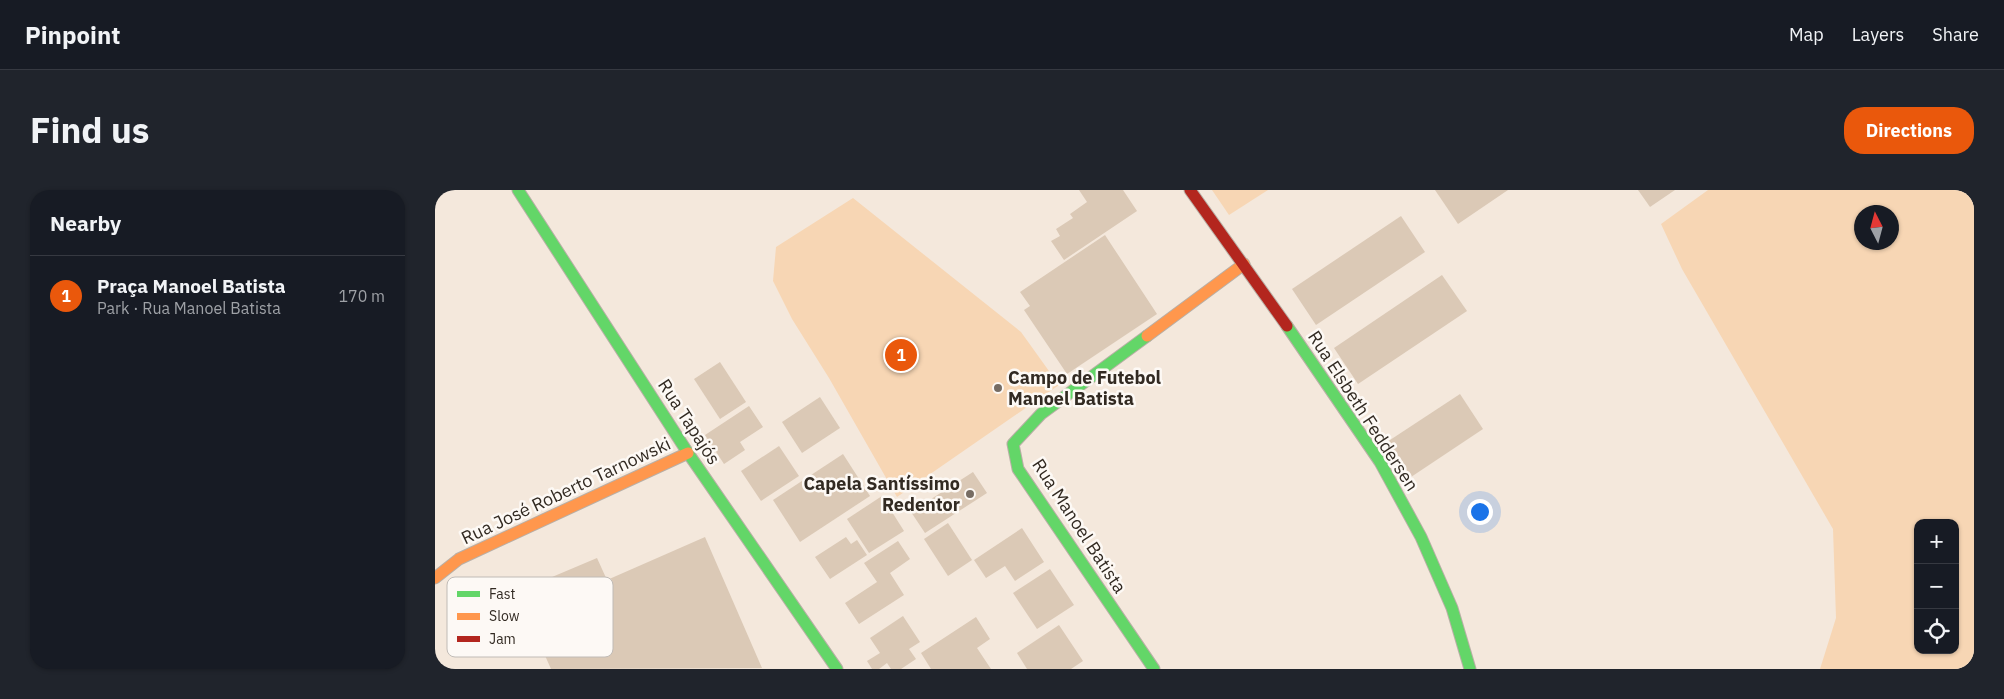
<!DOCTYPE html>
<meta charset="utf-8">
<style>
:root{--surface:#171b24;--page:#20242c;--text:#f1f3f6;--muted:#9ea1a6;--line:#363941;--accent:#ea580c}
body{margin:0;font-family:"IBM Plex Sans",sans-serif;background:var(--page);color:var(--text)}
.controls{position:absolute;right:15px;bottom:15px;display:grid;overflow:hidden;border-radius:10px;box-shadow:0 1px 4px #0004}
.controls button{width:45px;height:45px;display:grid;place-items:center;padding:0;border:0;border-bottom:1px solid var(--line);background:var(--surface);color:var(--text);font:25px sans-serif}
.compass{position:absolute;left:1419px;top:15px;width:45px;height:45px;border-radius:50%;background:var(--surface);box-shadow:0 1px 4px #0004;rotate:354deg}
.you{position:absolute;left:1044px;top:321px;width:18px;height:18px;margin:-12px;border:4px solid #fff;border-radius:50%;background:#1a73e8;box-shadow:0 0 0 8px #1a73e833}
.badge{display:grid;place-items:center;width:32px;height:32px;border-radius:50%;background:var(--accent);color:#fff;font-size:16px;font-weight:700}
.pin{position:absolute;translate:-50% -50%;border:2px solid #fff;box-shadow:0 1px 5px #0006}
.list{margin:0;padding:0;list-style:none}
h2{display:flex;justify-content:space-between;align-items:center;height:65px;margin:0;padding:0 20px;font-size:21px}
h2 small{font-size:16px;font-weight:400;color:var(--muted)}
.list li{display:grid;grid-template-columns:32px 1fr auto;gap:15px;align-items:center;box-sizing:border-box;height:80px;padding:0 20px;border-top:1px solid var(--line)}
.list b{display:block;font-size:19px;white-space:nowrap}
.list p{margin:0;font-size:16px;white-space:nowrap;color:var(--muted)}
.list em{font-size:16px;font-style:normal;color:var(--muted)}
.icon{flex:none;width:28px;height:28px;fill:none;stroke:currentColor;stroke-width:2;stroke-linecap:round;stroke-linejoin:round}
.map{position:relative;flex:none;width:1539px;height:479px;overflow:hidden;border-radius:20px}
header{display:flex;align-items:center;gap:30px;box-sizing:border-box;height:70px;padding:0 25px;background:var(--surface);border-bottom:1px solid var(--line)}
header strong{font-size:24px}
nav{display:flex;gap:28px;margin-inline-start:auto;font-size:18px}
.intro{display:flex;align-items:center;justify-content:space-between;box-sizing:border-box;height:120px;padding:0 30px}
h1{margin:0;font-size:35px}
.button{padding:12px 22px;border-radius:20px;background:var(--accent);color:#fff;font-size:18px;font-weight:700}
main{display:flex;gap:30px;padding:0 30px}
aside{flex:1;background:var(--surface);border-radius:20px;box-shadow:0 1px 4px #0004}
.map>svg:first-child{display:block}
.green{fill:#f7d6b4;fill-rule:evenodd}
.building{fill:#dbc9b6}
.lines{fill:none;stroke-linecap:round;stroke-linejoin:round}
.fast-casing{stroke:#b9afa6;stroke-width:13}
.slow-casing{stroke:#b9afa6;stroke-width:13}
.jam-casing{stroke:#b9afa6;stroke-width:13}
.fast{stroke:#63d668;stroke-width:11}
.slow{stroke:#ff974d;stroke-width:11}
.jam{stroke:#b3261e;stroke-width:11}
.poi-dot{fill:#766c63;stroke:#fdf9f5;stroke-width:2}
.labels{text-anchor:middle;stroke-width:5;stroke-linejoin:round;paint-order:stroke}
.poi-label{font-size:18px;font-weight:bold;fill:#322a22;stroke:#fdf9f5;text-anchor:start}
.street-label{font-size:18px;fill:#322a22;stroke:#fdf9f5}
.key{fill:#fdf9f5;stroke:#c0bbb6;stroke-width:1}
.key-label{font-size:14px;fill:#322a22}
</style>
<header>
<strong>Pinpoint</strong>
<nav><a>Map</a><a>Layers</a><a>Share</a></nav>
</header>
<div class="intro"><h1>Find us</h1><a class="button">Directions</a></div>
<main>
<aside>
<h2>Nearby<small></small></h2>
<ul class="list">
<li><span class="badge">1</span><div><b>Praça Manoel Batista</b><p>Park · Rua Manoel Batista</p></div><em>170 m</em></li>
</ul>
</aside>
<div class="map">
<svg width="1539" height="479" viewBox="0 0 1539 479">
<rect width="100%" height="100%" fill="#f4e8dc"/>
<g class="green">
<path d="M777,0H833L794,25Z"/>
<path d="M1273,0H1539V479H1385L1401,428L1398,339L1247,79L1226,34ZM1456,22V52H1426V22ZM1483,333H1520V460H1483Z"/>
<path d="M418,8L586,142L624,195L462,307L394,188L357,129L338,91L341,57Z"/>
</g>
<g class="building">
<path d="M644,0H688L702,21L629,70L616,51L625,46L621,39L638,28L635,24L652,12Z"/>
<path d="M1000,0H1073L1023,34Z"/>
<path d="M1203,0H1240L1215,17Z"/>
<path d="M966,26L990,62L881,135L857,99Z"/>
<path d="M670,45L722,124L632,184L589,120L595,116L585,102Z"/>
<path d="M1007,85L1032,121L923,194L899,158Z"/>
<path d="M285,172L311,212L285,229L259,189Z"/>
<path d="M1025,204L1048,239L976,287L952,252Z"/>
<path d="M385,207L405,238L367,263L347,232Z"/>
<path d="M314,216L328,237L305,252L310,260L289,274L270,245Z"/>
<path d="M344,256L364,286L326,311L306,281Z"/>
<path d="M408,264L435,306L365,352L338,310Z"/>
<path d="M538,282L552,303L490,343L476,322Z"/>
<path d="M447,306L469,341L434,363L412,329Z"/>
<path d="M513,333L537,370L513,386L489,349Z"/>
<path d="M587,338L609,372L580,391L570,376L551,388L539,370Z"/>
<path d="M270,347L327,478L116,479L92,425L100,421L91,398L162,368L172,390Z"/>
<path d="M411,347L416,354L422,350L432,365L395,389L380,367Z"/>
<path d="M463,351L475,369L455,383L469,405L424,434L410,413L442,392L429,373Z"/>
<path d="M615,379L639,415L602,439L578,403Z"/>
<path d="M468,426L485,452L474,459L481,469L466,479H456L452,473L444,479H437L432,471L445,463L435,448Z"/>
<path d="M541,427L555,449L542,458L556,479H496L486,463Z"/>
<path d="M624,435L648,471L636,479H592L582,463Z"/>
</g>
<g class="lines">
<defs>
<g id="fast">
<path d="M83,0L253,263L402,479"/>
<path d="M852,136L945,272L986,347L1017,418L1035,479"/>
<path d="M712,146L606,224L578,254L583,279L719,479"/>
</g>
<g id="slow">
<path d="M712,146L809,74"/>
<path d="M0,388L24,369L253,263"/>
</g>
<path id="jam" d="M755,0L852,136"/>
</defs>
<use href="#fast" class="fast-casing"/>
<use href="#slow" class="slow-casing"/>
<use href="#jam" class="jam-casing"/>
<use href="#fast" class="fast"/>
<use href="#slow" class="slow"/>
<use href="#jam" class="jam"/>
</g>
<g class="poi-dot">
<circle cx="563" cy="198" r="5"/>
<circle cx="535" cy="304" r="5"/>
</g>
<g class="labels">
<g class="poi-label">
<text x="573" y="194">Campo de Futebol<tspan x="573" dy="21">Manoel Batista</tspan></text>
<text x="525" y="300" text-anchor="end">Capela Santíssimo<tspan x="525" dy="21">Redentor</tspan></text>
</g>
<g class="street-label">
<text transform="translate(928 221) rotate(57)" y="6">Rua Elsbeth Feddersen</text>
<text transform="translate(254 232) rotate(57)" y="6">Rua Tapajós</text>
<text transform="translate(131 301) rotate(-25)" y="6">Rua José Roberto Tarnowski</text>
<text transform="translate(644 336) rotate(57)" y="6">Rua Manoel Batista</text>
</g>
</g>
<rect x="12" y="387" width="166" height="80" rx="8" class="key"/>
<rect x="22" y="401" width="23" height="6" fill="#63d668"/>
<rect x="22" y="423" width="23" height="7" fill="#ff974d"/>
<rect x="22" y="446" width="23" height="6" fill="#b3261e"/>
<g class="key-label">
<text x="54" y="409">Fast</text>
<text x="54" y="431">Slow</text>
<text x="54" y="454">Jam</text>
</g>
</svg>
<div class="controls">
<button>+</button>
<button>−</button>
<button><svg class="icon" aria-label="locate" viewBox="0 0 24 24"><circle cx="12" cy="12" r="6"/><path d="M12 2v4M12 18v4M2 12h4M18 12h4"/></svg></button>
</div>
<svg class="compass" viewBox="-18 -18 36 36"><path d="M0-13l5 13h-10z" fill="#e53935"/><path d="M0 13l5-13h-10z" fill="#9ea1a6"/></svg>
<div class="you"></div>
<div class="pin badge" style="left:466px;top:165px">1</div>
</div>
</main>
